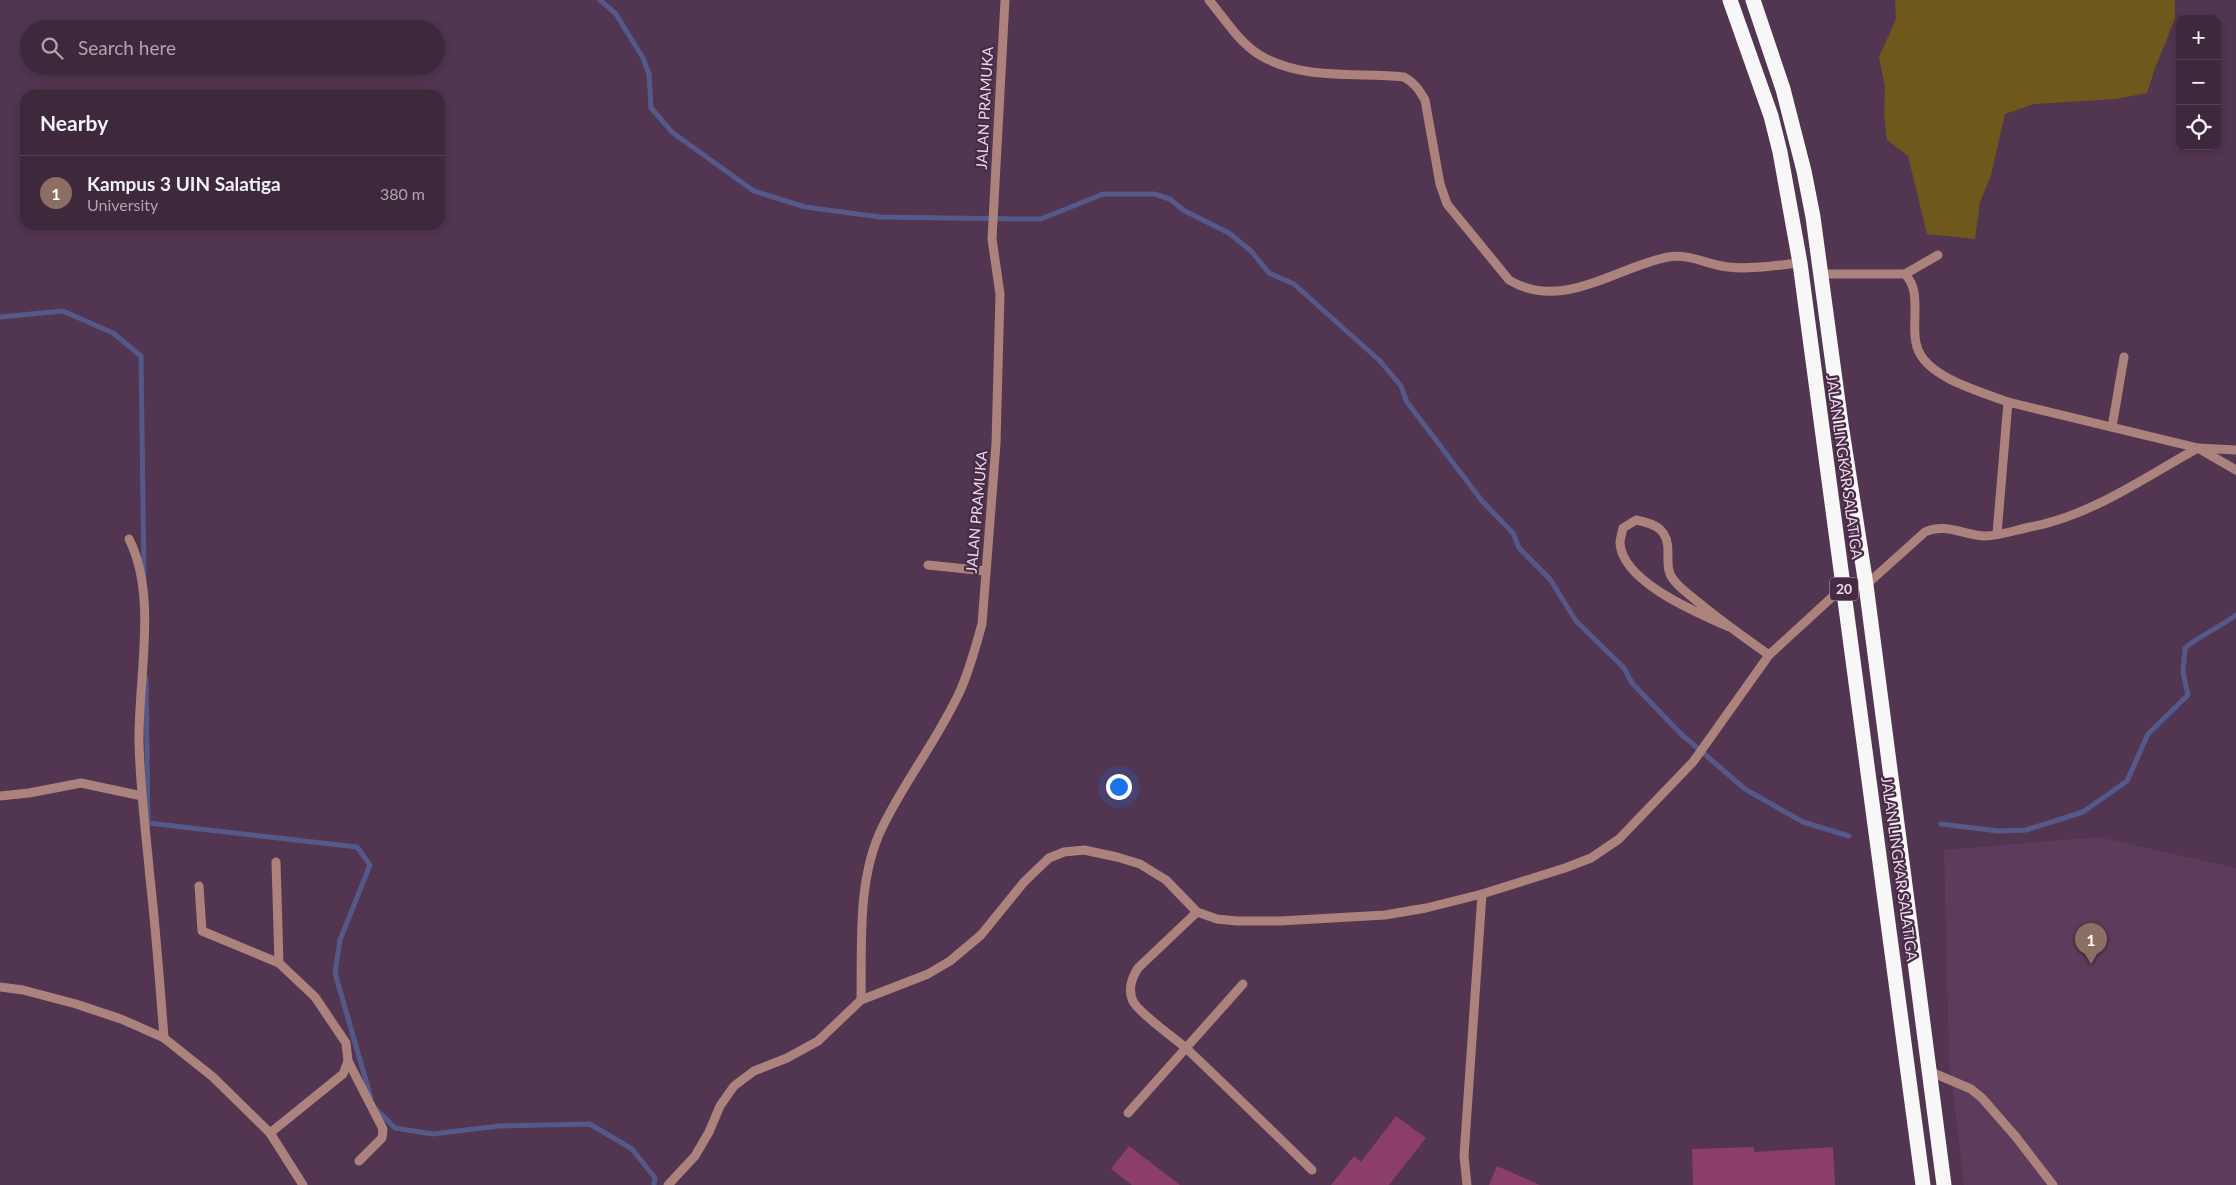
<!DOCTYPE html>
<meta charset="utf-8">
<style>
:root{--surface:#3e283c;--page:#493447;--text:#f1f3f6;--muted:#ada6af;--line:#574456;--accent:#ea580c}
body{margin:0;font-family:Lato,sans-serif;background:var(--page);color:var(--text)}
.controls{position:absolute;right:15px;top:15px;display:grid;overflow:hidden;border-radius:10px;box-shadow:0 2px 8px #0003}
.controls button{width:45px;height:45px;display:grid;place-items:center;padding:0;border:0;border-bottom:1px solid var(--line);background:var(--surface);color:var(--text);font:25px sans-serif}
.you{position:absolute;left:1118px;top:786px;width:18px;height:18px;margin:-12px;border:4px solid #fff;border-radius:50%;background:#1a73e8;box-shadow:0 0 0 8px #1a73e833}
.badge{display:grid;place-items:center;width:32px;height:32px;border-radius:50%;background:var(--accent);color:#fff;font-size:16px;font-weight:700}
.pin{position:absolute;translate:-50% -41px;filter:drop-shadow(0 1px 2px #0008)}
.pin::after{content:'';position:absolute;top:26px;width:18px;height:15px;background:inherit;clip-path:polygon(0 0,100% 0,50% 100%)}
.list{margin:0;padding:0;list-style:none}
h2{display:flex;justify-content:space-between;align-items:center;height:65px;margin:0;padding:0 20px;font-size:21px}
h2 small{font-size:16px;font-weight:400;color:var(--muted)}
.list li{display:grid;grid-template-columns:32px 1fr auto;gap:15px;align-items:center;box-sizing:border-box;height:75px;padding:0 20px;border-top:1px solid var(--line)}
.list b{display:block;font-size:19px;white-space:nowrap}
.list p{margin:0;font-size:16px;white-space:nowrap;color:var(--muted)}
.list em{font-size:16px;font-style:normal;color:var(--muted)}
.icon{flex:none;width:28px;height:28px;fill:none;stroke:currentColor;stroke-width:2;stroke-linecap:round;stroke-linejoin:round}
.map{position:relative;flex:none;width:2236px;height:1185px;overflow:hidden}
.search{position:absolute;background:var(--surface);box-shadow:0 2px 8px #0003;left:20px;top:20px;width:425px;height:55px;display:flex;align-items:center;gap:12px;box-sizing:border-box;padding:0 18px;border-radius:28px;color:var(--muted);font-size:19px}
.panel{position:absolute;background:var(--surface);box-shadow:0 2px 8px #0003;left:20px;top:90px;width:425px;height:140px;border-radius:15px}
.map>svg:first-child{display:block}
.built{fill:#5d3b5c}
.green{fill:#6e581c}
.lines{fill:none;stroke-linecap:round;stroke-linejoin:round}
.stream{stroke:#54598a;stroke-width:5}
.building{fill:#8b3f68}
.minor{stroke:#ab827c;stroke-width:9}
.highway{stroke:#f7f7f7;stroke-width:15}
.labels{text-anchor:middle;stroke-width:4.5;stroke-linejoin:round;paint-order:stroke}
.shield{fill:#472b45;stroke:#b9a4b8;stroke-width:1}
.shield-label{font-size:14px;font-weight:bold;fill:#ead8e9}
.street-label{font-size:15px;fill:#ead8e9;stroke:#472b45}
</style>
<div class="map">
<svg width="2236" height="1185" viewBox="0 0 2236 1185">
<rect width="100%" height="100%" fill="#523550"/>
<path class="built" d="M2098,837L2236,868V1185H1964L1949,1060L1944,850Z"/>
<path class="green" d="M1895,0H2175V19L2155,68L2147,93L2116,99L2034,104L2005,114L1991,175L1980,202L1975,239L1927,234L1908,156L1887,140L1884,114L1885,87L1879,57L1896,19Z"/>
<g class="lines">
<g class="stream">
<path d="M600,0L616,14L643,58L649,74L651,108L673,133L754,191L805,207L880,217L1025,219H1041L1103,194H1154L1170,199L1183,210L1229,233L1251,251L1269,273L1294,284L1380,361L1401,386L1407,402L1482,501L1513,533L1519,548L1550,579L1576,621L1624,668L1632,683L1680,733L1745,789L1803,822L1849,836"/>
<path d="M0,317L63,311L113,333L141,356L144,577"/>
<path d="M146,678L148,823L357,847L370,865L340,940L335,973L371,1098"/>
<path d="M1941,824L1998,831L2026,830L2083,812L2127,781L2148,734L2188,695L2183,672L2185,648C2202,634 2219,628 2236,615"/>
<path d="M375,1108L395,1128L433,1134L499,1126L590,1124L632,1149L655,1178L654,1185"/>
</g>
</g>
<g class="building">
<path d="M1396,1116L1426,1138L1389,1185H1331L1354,1156L1361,1162Z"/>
<path d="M1129,1146L1180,1185H1132L1111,1169Z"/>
<path d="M1754,1147V1152L1833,1147L1835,1185H1693L1692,1149Z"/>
<path d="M1497,1166L1540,1185H1489Z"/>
</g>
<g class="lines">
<g class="minor">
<path d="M1209,0C1224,18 1238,41 1258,54C1301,81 1356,72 1404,77C1415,83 1419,90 1425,100L1440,184L1447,204L1509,280C1562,312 1616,267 1668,257C1690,253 1707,265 1728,267C1751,270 1777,265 1800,263"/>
<path d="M1821,274H1905L1938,255"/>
<path d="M1905,274C1915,285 1915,296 1915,310C1915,323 1913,340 1919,352C1932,379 1982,392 2008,402"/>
<path d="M2112,427L2124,357"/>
<path d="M1997,534L2008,402L2198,448L2236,450"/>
<path d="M129,539C158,596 138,679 139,742C140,788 146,833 150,878C156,931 160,985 164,1038"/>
<path d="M928,565L986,571"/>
<path d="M1729,627C1698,613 1622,582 1620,543C1620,539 1622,533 1623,528L1636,520C1657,524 1669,530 1668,554C1668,561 1667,569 1671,576C1677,587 1689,594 1698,602C1721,621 1745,638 1769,655"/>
<path d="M0,796L29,793L81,783L142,796"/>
<path d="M276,862L279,963"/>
<path d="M199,886L202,931L279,963L315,997L346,1043L348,1061L343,1074L270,1133"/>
<path d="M1197,912L1138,968C1131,979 1127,991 1134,1003C1143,1016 1173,1037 1186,1048C1228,1088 1270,1129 1312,1170"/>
<path d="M0,987L23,990L76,1004L121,1019L164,1038L213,1077L270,1133L303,1185"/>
<path d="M861,1000C862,944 857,879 882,828C905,780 939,738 961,689C970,668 976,646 982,624L996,444L1000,294L992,239L1005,0"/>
<path d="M348,1061L383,1129L382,1138L359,1161"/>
<path d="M1931,1072L1971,1089L1982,1098L2016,1137L2053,1185"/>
<path d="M1128,1113L1243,984"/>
<path d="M668,1185L695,1156L709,1132L720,1106L734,1086L754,1071L787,1058L818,1041L861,1000L928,974L950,961L981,935L1024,882L1049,858L1064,852L1084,850L1117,857L1140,864L1166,880L1197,912L1217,919L1237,921H1280L1385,915L1426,908L1482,894L1565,868L1591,858L1619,839L1693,762L1769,655L1830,599L1844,588L1866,585L1925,532C1946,522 1965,536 1985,536C1999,536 2016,530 2030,527C2091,516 2145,477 2198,448L2236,470"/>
<path d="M1467,1185L1464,1156L1482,894"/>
</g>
<g class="highway">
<path d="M1730,0L1771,116L1780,152L1800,263L1923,1185"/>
<path d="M1753,0L1783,89L1804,171L1813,217L1841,424L1866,585L1944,1185"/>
</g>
</g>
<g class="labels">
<rect class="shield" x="1830" y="577.5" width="28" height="23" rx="4"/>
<g class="shield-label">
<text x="1844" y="594">20</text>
</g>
<g class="street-label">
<text transform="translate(985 108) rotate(-87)" y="5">JALAN PRAMUKA</text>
<text transform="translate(1844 467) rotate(82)" y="5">JALAN LINGKAR SALATIGA</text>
<text transform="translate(977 512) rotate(-85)" y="5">JALAN PRAMUKA</text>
<text transform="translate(1899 869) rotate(82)" y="5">JALAN LINGKAR SALATIGA</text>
</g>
</g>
</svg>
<div class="controls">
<button>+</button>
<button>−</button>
<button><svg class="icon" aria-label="locate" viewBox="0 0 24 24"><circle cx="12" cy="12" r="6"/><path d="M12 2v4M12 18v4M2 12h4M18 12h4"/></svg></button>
</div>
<div class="you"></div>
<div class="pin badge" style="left:2091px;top:964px;background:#8d6e63">1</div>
<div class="search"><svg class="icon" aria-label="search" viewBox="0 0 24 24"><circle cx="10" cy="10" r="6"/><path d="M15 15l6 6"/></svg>Search here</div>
<section class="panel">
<h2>Nearby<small></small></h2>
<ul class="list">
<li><span class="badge" style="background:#8d6e63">1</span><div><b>Kampus 3 UIN Salatiga</b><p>University</p></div><em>380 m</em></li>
</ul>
</section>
</div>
